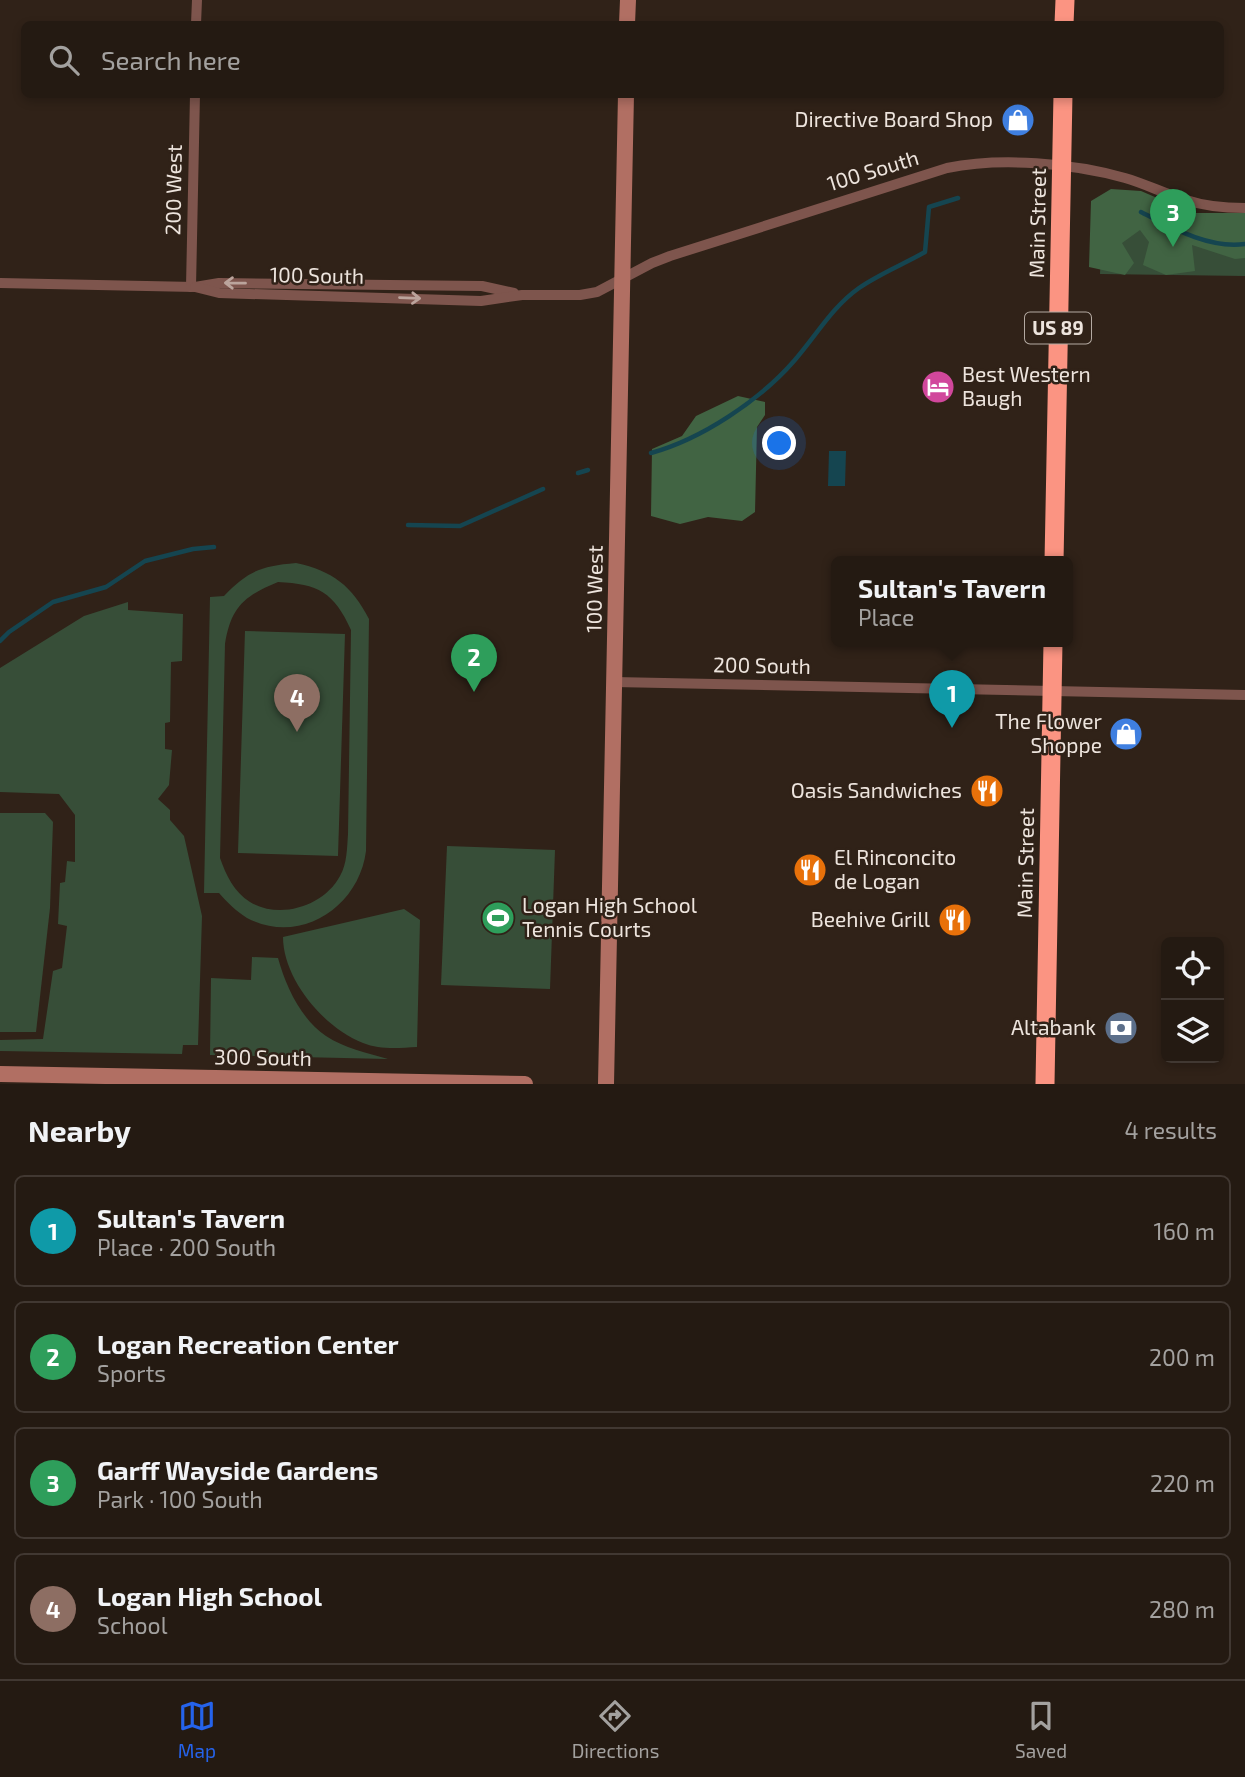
<!DOCTYPE html>
<meta charset="utf-8">
<style>
:root{--surface:#241a12;--page:#2c231b;--text:#f1f3f6;--muted:#a3a19f;--line:#413832;--accent:#2563eb}
body{margin:0;font-family:"Exo 2",sans-serif;background:var(--page);color:var(--text)}
.controls{position:absolute;right:21px;bottom:21px;display:grid;overflow:hidden;border-radius:10px;box-shadow:0 4px 10px #0003}
.controls button{width:63px;height:63px;display:grid;place-items:center;padding:0;border:0;border-bottom:2px solid var(--line);background:var(--surface);color:var(--text);font:35px sans-serif}
.you{position:absolute;left:780px;top:444px;width:24px;height:24px;margin:-18px;border:5px solid #fff;border-radius:50%;background:#1a73e8;box-shadow:0 0 0 10px #1a73e833}
.badge{display:grid;place-items:center;width:46px;height:46px;border-radius:50%;background:var(--accent);color:#fff;font-size:23px;font-weight:700}
.pin{position:absolute;translate:-50% -58px;filter:drop-shadow(0 2px 4px #0008)}
.pin::after{content:'';position:absolute;top:37px;width:24px;height:21px;background:inherit;clip-path:polygon(0 0,100% 0,50% 100%)}
.popup{position:absolute;left:831px;top:556px;width:242px;height:91px;box-sizing:border-box;display:grid;place-content:center;border-radius:10px;background:var(--surface);filter:drop-shadow(0 2px 5px #0005);font-size:23px;white-space:nowrap;color:var(--muted)}
.popup b{font-size:26px;color:var(--text)}
.popup::after{content:'';position:absolute;left:50%;top:100%;margin-left:-14px;border:14px solid transparent;border-top-color:var(--surface)}
.list{margin:0;padding:0;list-style:none}
h2{display:flex;justify-content:space-between;align-items:center;height:91px;margin:0;padding:0 28px;font-size:30px}
h2 small{font-size:23px;font-weight:400;color:var(--muted)}
.list li{display:grid;grid-template-columns:46px 1fr auto;gap:21px;align-items:center;box-sizing:border-box;height:112px;margin:0 14px 14px;padding:0 14px;border:2px solid var(--line);border-radius:10px}
.list b{display:block;font-size:26px;white-space:nowrap}
.list p{margin:0;font-size:23px;white-space:nowrap;color:var(--muted)}
.list em{font-size:23px;font-style:normal;color:var(--muted)}
.icon{flex:none;width:38px;height:38px;fill:none;stroke:currentColor;stroke-width:2;stroke-linecap:round;stroke-linejoin:round}
.map{position:relative;flex:none;width:1245px;height:1084px;overflow:hidden}
.search{position:absolute;background:var(--surface);box-shadow:0 4px 10px #0003;left:21px;right:21px;top:21px;height:77px;display:flex;align-items:center;gap:18px;box-sizing:border-box;padding:0 24px;border-radius:10px;color:var(--muted);font-size:26px}
.sheet{height:595px;background:var(--surface)}
nav{display:flex;justify-content:space-around;align-items:center;box-sizing:border-box;height:98px;border-top:2px solid var(--line);background:var(--surface);font-size:19px;color:var(--muted)}
nav a{display:grid;justify-items:center;gap:4px}
nav .on{color:var(--accent)}
.map>svg:first-child{display:block}
.green{fill:#374e38;fill-rule:evenodd}
.forest{fill:#416443}
.water{fill:#154550}
.lines{fill:none;stroke-linecap:round;stroke-linejoin:round}
.stream{stroke:#154550;stroke-width:4.5}
.street{stroke:#7e554d;stroke-width:10}
.secondary{stroke:#b16f63;stroke-width:16}
.highway{stroke:#fb9482;stroke-width:19}
.oneway{stroke:#bba49c}
.labels{text-anchor:middle;stroke-width:5;stroke-linejoin:round;paint-order:stroke}
.shield{fill:#302218;stroke:#b4aaa2;stroke-width:2}
.shield-label{font-size:19px;font-weight:bold;fill:#ede4dd}
.poi-label{font-size:21px;fill:#ede4dd;stroke:#302218;text-anchor:end}
.street-label{font-size:21px;fill:#ede4dd;stroke:#302218}
</style>
<div class="map">
<svg width="1245" height="1084" viewBox="0 0 1245 1084">
<rect width="100%" height="100%" fill="#302218"/>
<g class="green">
<path d="M1103,201L1245,221V276L1100,274Z"/>
<path d="M296,563C333,571 352,586 369,619L366,851C359,907 300,946 247,918C236,911 228,903 219,893H204L210,597L224,596C248,571 261,566 296,563ZM278,582C318,584 334,592 351,630L348,834C347,848 347,864 340,876C324,906 280,920 250,902C234,892 226,875 220,858L225,644C231,607 244,596 278,582Z"/>
<path d="M128,602V610L183,614L182,661L171,662L170,722L165,723V749L172,750L169,785L158,799L170,810V820L184,836L202,916L198,1045H183L182,1054L0,1051V1040L43,1039L53,971L62,968L67,926L58,924L60,883L65,882L67,861L75,862V815L59,794L0,792V668L84,616Z"/>
<path d="M245,631L345,634L338,856L238,853Z"/>
<path d="M0,813H45L53,822L50,908L36,1032H0Z"/>
<path d="M447,846L555,850L550,989L441,985Z"/>
<path d="M404,909L420,920L417,1047C399,1048 380,1050 363,1043C324,1028 283,979 283,937Z"/>
<path d="M252,957L278,958C286,987 301,1019 326,1036C344,1048 367,1053 388,1059L210,1055L211,978L251,980Z"/>
</g>
<g class="forest">
<path d="M1111,189L1141,191L1192,213H1245V258L1235,259L1192,245L1195,271L1166,275L1143,265L1149,242L1140,230L1122,243L1134,263L1125,275L1089,267L1091,201Z"/>
<path d="M738,396L765,402V415L757,427L755,512L742,521L708,517L680,524L651,516L652,449L682,436L696,416Z"/>
</g>
<path class="water" d="M829,451H846L845,486H828Z"/>
<g class="lines">
<g class="stream">
<path d="M1141,212C1172,228 1209,249 1245,244"/>
<path d="M651,453C702,439 760,400 794,361C816,336 832,307 859,288C879,274 904,264 925,252L929,207L958,198"/>
<path d="M578,473L588,470"/>
<path d="M408,525L460,526L543,489"/>
<path d="M0,641L9,632L53,602L106,587L145,561L193,549L214,547"/>
</g>
<g class="street">
<path d="M196,24L197,0"/>
<path d="M0,283L195,287L219,283L482,286L514,293"/>
<path d="M191,287L195,94"/>
<path d="M195,287L219,293L481,301L522,295H580L597,292L652,263L670,256L947,168C1001,157 1072,163 1125,178C1146,184 1165,194 1186,200C1204,206 1226,208 1245,208"/>
<path d="M614,682L1245,695"/>
</g>
<g class="secondary">
<path d="M627,24L628,0"/>
<path d="M0,1074L525,1084"/>
<path d="M606,1084L626,94"/>
</g>
<g class="highway">
<path d="M1064,24L1065,0"/>
<path d="M1054,562L1063,94"/>
<path d="M1045,1084L1053,642"/>
</g>
</g>
<defs><path id="oneway-shaft" d="M-6 0H5M1.5-3L5.5 0L1.5 3" fill="none" stroke-width="1.6" stroke-linecap="round" stroke-linejoin="round" transform="scale(1.75)"/></defs>
<g class="oneway">
<use href="#oneway-shaft" transform="translate(235 283) rotate(-179)"/>
<use href="#oneway-shaft" transform="translate(410 298) rotate(2)"/>
</g>
<defs>
<symbol id="shop-disc" viewBox="-11 -11 22 22"><circle r="9.5" fill="#3f7fe0" stroke="#302218"/><path d="M-5-2.5h2.3a2.7 3.5 0 0 1 5.4 0H5L5.5 6h-11ZM-1.5-2.5h3a1.5 2.3 0 0 0-3 0Z" fill="#fff"/></symbol>
<symbol id="hotel-disc" viewBox="-11 -11 22 22"><circle r="9.5" fill="#d1479c" stroke="#302218"/><path d="M-6-4.5h1.5V1H6V5H4.5V3h-9V5H-6ZM-4 0a1.8 1.8 0 1 1 3.6 0ZM.5 0V-2.5h3Q6-2.5 6 0Z" fill="#fff"/></symbol>
<symbol id="restaurant-disc" viewBox="-11 -11 22 22"><circle r="9.5" fill="#e8710a" stroke="#302218"/><path d="M-5-6h1v4h1v-4h1v4h1v-4h1v5L-1.5 .5V6h-2V.5L-5-1ZM5-6V6H3V1.5H1.5Q1.5-4 5-6Z" fill="#fff"/></symbol>
<symbol id="stadium-disc" viewBox="-11 -11 22 22"><circle r="9.5" fill="#2e9e5b" stroke="#302218"/><path d="M0-5a6.5 5 0 1 0 0 10a6.5 5 0 1 0 0-10ZM-3.5-1.8h7v3.6h-7Z" fill="#fff"/></symbol>
<symbol id="bank-disc" viewBox="-11 -11 22 22"><circle r="9.5" fill="#5c6f8a" stroke="#302218"/><path d="M-6-4H6V4H-6ZM0-2.3a2.3 2.3 0 1 0 0 4.6a2.3 2.3 0 1 0 0-4.6Z" fill="#fff"/></symbol>
</defs>
<g fill-rule="evenodd">
<use href="#shop-disc" x="999" y="101" width="38" height="38"/>
<use href="#hotel-disc" x="919" y="368" width="38" height="38"/>
<use href="#shop-disc" x="1107" y="715" width="38" height="38"/>
<use href="#restaurant-disc" x="968" y="772" width="38" height="38"/>
<use href="#restaurant-disc" x="791" y="851" width="38" height="38"/>
<use href="#stadium-disc" x="479" y="899" width="38" height="38"/>
<use href="#restaurant-disc" x="936" y="901" width="38" height="38"/>
<use href="#bank-disc" x="1102" y="1009" width="38" height="38"/>
</g>
<g class="labels">
<rect class="shield" x="1025" y="312.5" width="66" height="31" rx="5"/>
<g class="shield-label">
<text x="1058" y="335">US 89</text>
</g>
<g class="poi-label">
<text x="993" y="127">Directive Board Shop</text>
<text x="962" y="382" text-anchor="start">Best Western<tspan x="962" dy="24">Baugh</tspan></text>
<text x="1102" y="729">The Flower<tspan x="1102" dy="24">Shoppe</tspan></text>
<text x="962" y="798">Oasis Sandwiches</text>
<text x="834" y="865" text-anchor="start">El Rinconcito<tspan x="834" dy="24">de Logan</tspan></text>
<text x="522" y="913" text-anchor="start">Logan High School<tspan x="522" dy="24">Tennis Courts</tspan></text>
<text x="930" y="927">Beehive Grill</text>
<text x="1096" y="1035">Altabank</text>
</g>
<g class="street-label">
<text transform="translate(873 171) rotate(-17)" y="7">100 South</text>
<text transform="translate(174 190) rotate(-89)" y="7">200 West</text>
<text transform="translate(1038 223) rotate(-89)" y="7">Main Street</text>
<text transform="translate(317 276) rotate(1)" y="7">100 South</text>
<text transform="translate(595 589) rotate(-89)" y="7">100 West</text>
<text transform="translate(762 666) rotate(1)" y="7">200 South</text>
<text transform="translate(1026 863) rotate(-89)" y="7">Main Street</text>
<text transform="translate(263 1058) rotate(1)" y="7">300 South</text>
</g>
</g>
</svg>
<div class="controls">
<button><svg class="icon" aria-label="locate" viewBox="0 0 24 24"><circle cx="12" cy="12" r="6"/><path d="M12 2v4M12 18v4M2 12h4M18 12h4"/></svg></button>
<button><svg class="icon" aria-label="layers" viewBox="0 0 24 24"><path d="M12 4l9 5-9 5-9-5zM3 14l9 5 9-5"/></svg></button>
</div>
<div class="you"></div>
<div class="pin badge" style="left:952px;top:728px;background:#0f9aa8">1</div>
<div class="popup"><b>Sultan's Tavern</b>Place</div>
<div class="pin badge" style="left:474px;top:692px;background:#2e9e5b">2</div>
<div class="pin badge" style="left:1173px;top:247px;background:#2e9e5b">3</div>
<div class="pin badge" style="left:297px;top:732px;background:#8d6e63">4</div>
<div class="search"><svg class="icon" aria-label="search" viewBox="0 0 24 24"><circle cx="10" cy="10" r="6"/><path d="M15 15l6 6"/></svg>Search here</div>
</div>
<section class="sheet">
<h2>Nearby<small>4 results</small></h2>
<ul class="list">
<li><span class="badge" style="background:#0f9aa8">1</span><div><b>Sultan's Tavern</b><p>Place · 200 South</p></div><em>160 m</em></li>
<li><span class="badge" style="background:#2e9e5b">2</span><div><b>Logan Recreation Center</b><p>Sports</p></div><em>200 m</em></li>
<li><span class="badge" style="background:#2e9e5b">3</span><div><b>Garff Wayside Gardens</b><p>Park · 100 South</p></div><em>220 m</em></li>
<li><span class="badge" style="background:#8d6e63">4</span><div><b>Logan High School</b><p>School</p></div><em>280 m</em></li>
</ul>
</section>
<nav>
<a class="on"><svg class="icon" aria-label="map" viewBox="0 0 24 24"><path d="M3 6l6-2 6 2 6-2v14l-6 2-6-2-6 2zM9 4v14M15 6v14"/></svg>Map</a>
<a><svg class="icon" aria-label="directions" viewBox="0 0 24 24"><path d="M12 3l9 9-9 9-9-9zM9 14v-3h6M13 9l2 2-2 2"/></svg>Directions</a>
<a><svg class="icon" aria-label="saved" viewBox="0 0 24 24"><path d="M7 4h10v16l-5-4-5 4z"/></svg>Saved</a>
</nav>
